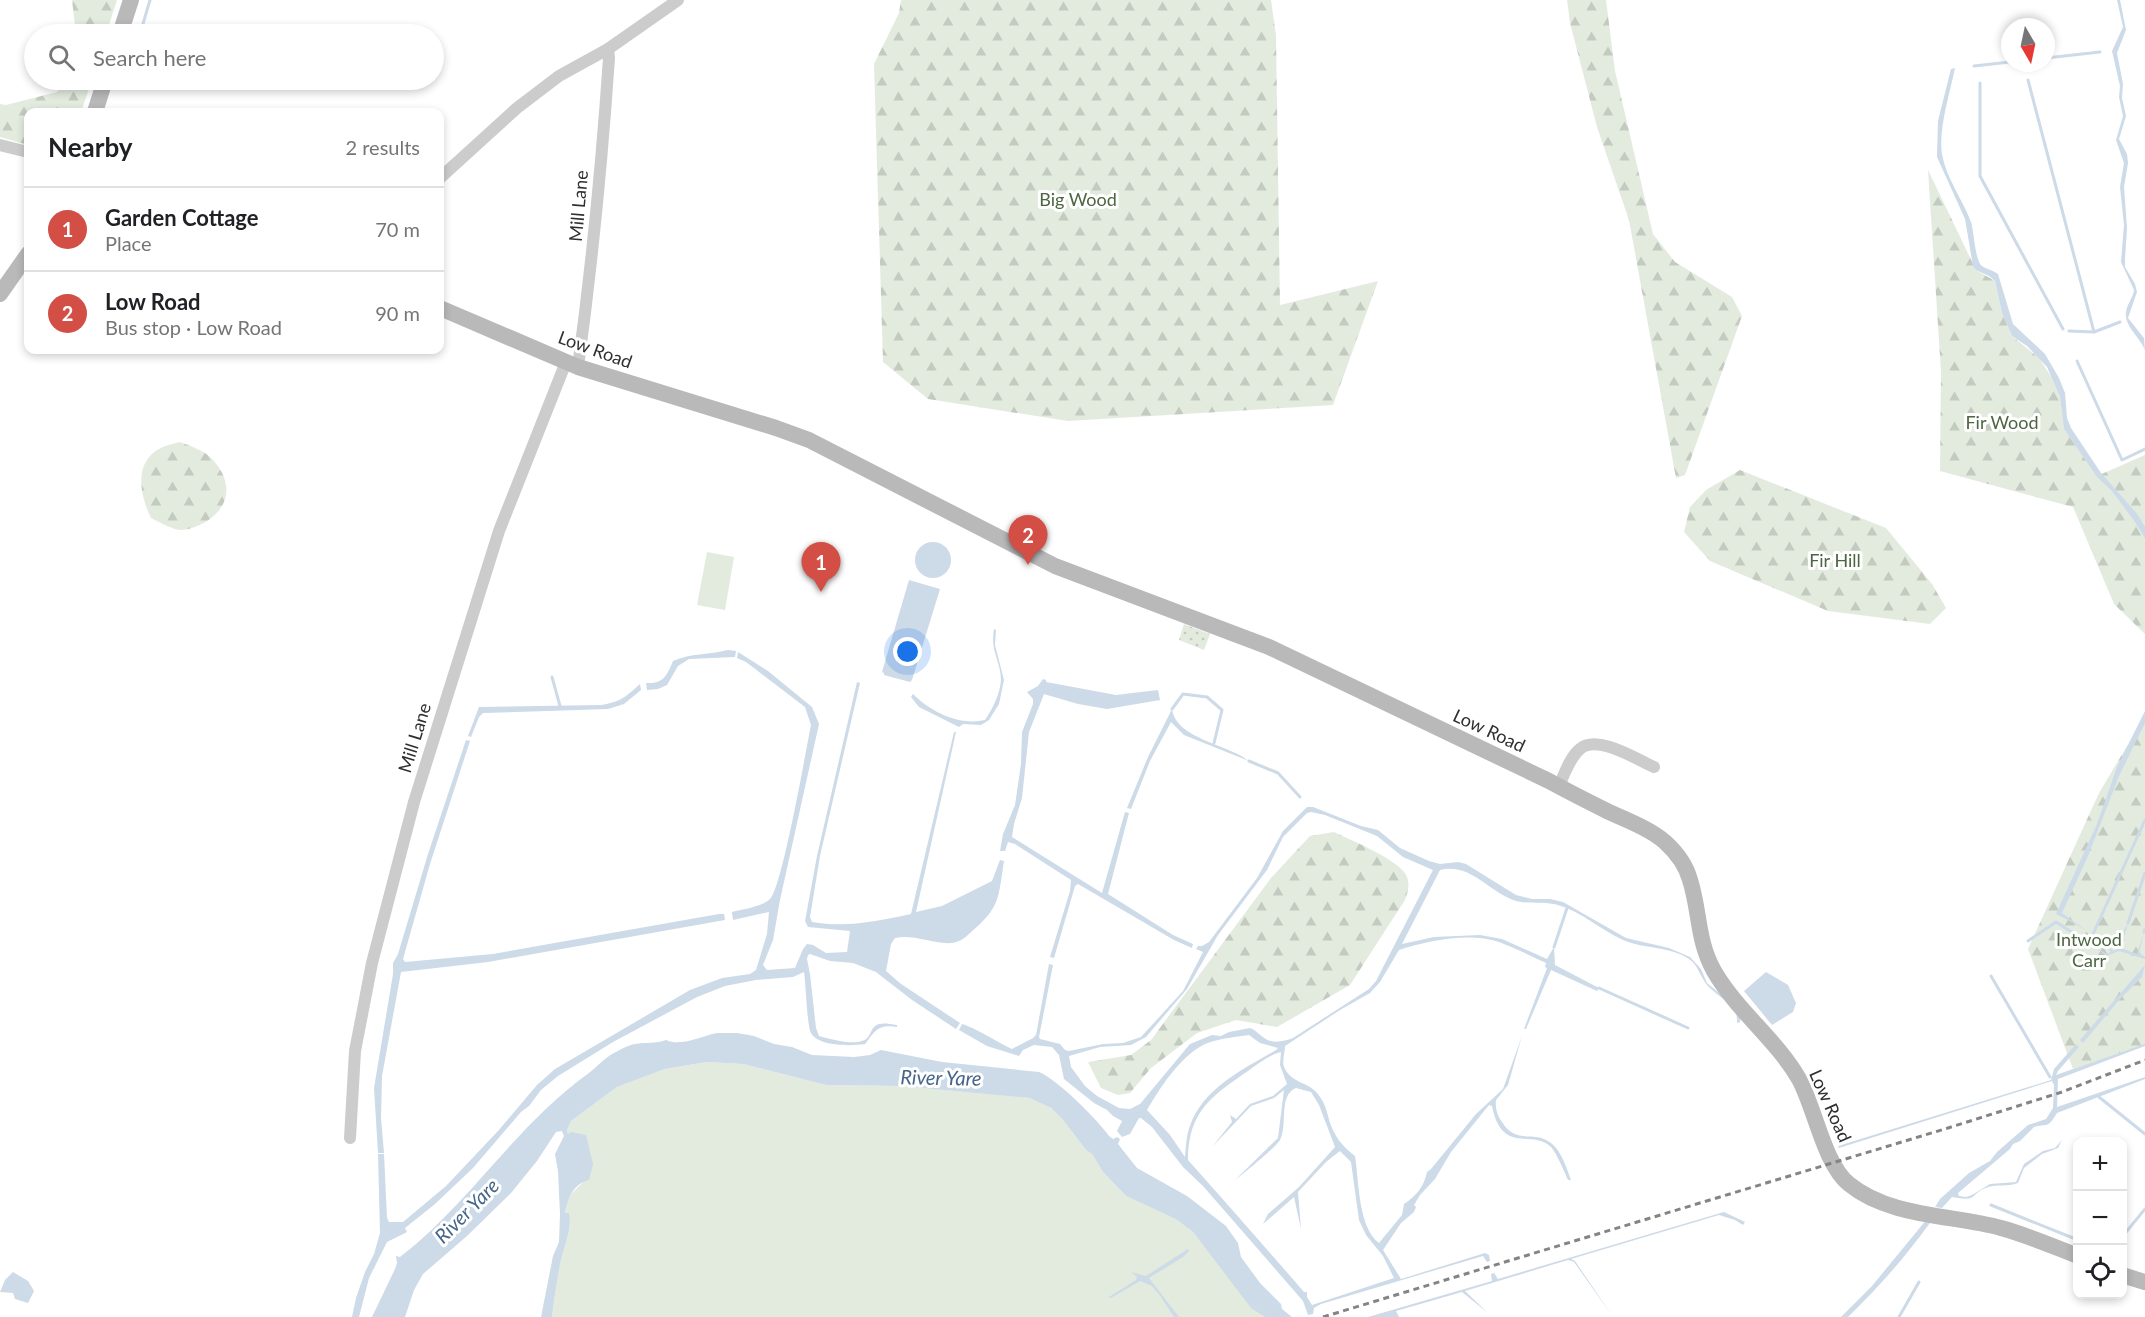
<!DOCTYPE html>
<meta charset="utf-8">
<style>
:root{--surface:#fff;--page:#f2f2f2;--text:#202124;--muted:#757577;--line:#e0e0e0;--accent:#d34e44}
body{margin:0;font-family:Lato,sans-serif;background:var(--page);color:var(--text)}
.controls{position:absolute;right:18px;bottom:18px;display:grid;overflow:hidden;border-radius:12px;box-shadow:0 3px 9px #0003}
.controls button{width:54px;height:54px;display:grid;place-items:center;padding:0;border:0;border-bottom:2px solid var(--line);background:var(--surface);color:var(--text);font:30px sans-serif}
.compass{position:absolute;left:2001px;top:18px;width:54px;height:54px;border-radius:50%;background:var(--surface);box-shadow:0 3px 9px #0003;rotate:171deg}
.you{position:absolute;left:908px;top:652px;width:21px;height:21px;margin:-15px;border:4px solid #fff;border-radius:50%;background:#1a73e8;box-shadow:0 0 0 9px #1a73e833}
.badge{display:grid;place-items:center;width:39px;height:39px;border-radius:50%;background:var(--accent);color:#fff;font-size:20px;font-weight:700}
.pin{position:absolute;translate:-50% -50px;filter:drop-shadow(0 2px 3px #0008)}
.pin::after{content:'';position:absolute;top:32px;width:21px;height:18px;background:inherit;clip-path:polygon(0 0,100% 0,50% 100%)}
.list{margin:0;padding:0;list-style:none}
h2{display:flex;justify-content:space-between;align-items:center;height:78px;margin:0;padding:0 24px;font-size:26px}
h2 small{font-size:20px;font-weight:400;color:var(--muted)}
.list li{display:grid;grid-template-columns:39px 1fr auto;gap:18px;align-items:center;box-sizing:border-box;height:84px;padding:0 24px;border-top:2px solid var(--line)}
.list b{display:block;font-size:22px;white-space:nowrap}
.list p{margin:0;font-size:20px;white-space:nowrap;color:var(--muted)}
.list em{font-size:20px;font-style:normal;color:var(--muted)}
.icon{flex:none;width:33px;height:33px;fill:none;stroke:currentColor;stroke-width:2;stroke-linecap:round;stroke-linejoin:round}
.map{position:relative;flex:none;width:2145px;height:1317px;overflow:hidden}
.search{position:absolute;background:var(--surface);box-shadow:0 3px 9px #0003;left:24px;top:24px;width:420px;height:66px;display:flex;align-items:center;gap:15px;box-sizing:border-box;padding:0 21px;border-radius:33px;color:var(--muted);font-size:22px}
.panel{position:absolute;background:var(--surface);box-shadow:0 3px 9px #0003;left:24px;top:108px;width:420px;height:246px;border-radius:12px}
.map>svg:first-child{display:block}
.green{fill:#e3ebdf}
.forest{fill:url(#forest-firs)}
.park{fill:url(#park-dots)}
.water{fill:#cddae8;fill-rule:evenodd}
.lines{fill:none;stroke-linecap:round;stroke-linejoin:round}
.stream{stroke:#cddae8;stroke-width:3}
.street{stroke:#ccc;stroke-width:12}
.secondary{stroke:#b9b9b9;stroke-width:16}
.rail{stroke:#848484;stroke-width:3;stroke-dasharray:6 4.5;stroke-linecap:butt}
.labels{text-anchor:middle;stroke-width:6;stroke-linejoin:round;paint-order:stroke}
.park-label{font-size:18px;fill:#4d6641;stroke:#fff}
.street-label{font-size:18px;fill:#2f2f2f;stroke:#fff}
.water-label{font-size:20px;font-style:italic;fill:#456589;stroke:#fff}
</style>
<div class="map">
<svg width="2145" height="1317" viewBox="0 0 2145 1317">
<defs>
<pattern id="forest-firs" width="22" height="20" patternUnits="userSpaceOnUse" patternTransform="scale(1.5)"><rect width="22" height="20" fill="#e3ebdf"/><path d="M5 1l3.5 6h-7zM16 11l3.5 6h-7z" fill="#c3cac0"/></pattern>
<pattern id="park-dots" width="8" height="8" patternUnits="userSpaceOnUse" patternTransform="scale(1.5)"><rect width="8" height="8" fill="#e3ebdf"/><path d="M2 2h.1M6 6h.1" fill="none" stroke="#c3cac0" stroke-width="1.8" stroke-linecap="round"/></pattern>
</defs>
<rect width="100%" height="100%" fill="#fff"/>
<g class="green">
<path d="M707,552L734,557L725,610L697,605Z"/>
<path d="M707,1062L743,1064L826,1085L901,1086L1031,1098L1051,1108L1063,1120L1086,1150L1092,1154L1103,1172L1126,1196L1177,1219L1193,1232L1251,1307L1265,1317H552C554,1299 557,1282 560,1265C563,1248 573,1229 569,1213H565C569,1192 571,1195 584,1181L568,1135L567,1130L571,1121L617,1087L665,1069Z"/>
</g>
<g class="forest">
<path d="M72,0H117L106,34H76Z"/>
<path d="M901,0H1271L1276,36L1280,305L1378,281L1333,405L1068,421L928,399L883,362L874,64L899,13Z"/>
<path d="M1567,0H1606L1615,71L1653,234L1675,262L1732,297L1742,316L1685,475L1676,478L1629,220L1597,127L1570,23Z"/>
<path d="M67,80H92L81,112H28V145L0,137V104L6,105L57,92Z"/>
<path d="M1928,170L1976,270L1995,281L2002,313L2012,336L2039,358L2052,378L2060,397L2064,429L2097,476L2145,455V634L2114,604L2073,507L1940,471L1941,372Z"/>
<path d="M180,442C190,446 204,450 212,459C232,480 232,505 207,521C201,525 189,530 181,530C171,529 161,523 151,518C141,497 133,466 157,450C164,446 172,444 180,442Z"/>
<path d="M1740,470L1886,528L1932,584L1946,608L1930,624L1828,611L1710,561L1684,532L1690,507L1706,490Z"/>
<path d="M2145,716V1045L2073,1069L2028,949L2099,793Z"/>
<path d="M1334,832C1350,840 1401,860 1407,877C1410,885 1408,892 1405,900L1350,985L1277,1027L1236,1020L1197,1033L1151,1068L1130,1093L1118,1095L1101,1088L1088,1062L1131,1055L1151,1040L1271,878L1310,836Z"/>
</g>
<path class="park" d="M1184,624L1210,634L1204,650L1179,640Z"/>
<g class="water">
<path d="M2117,0H2120L2126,30L2117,53L2123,84L2122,98L2126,116L2119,139L2127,154L2128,163L2124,187L2127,228L2125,259V267L2135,284L2137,292L2128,318L2144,338L2145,350C2140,337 2124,326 2126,312C2127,304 2133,298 2134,290L2121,262L2124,225L2120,187L2124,163L2116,140L2123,116L2119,97L2120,86L2112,51L2123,27Z"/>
<path d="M1955,68C1950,93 1938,130 1942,154C1946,178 1963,200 1971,222C1974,231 1975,261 1982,266C1986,269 1993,270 1998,274L2013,324L2045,354L2059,378L2065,393L2067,418L2071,428L2101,473L2138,515L2145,527V538L2135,522L2112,491L2097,477L2064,429L2060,397L2047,367L2027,346L2012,336L2002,313L1995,281L1989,276L1976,270L1973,266L1965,219L1937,157L1938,121L1951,69Z"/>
<circle cx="933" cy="560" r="18"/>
<path d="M909,580L940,589L912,680L910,682L884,675V673L882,672Z"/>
<path d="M994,629L996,630L995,645L1004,680L999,704L989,720L981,725L963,724L959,727L919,707L911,697L913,694C931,712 959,726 985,720C993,708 1000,694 1001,680C1001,661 990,652 994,629Z"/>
<path d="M728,650L736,651L735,657L689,659L678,666L667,685L658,689L647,690L646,683C664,684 667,675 673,661C691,653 709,655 728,650Z"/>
<path d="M738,652L768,671L812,707L819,724L780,900L773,940L763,965L767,970L795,968L803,949L807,944L813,945L826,953L847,952L850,931L808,927L805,921L817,856L857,682L860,683L820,856L810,917L812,922C846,928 878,921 911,914L954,732H956L916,912L942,906L992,881L1000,860L1004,861C998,898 1001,907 970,933C963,940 956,944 945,943C929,942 911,934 895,938L891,944L886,971L901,984L960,1023L956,1029L912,1000L876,972L853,963L830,961L810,954L808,955L807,959L810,974L816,1028L819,1036C830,1039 852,1045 862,1041C877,1036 864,1018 897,1025V1027C878,1024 876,1030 865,1044C852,1046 819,1047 811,1033C807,1026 806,984 804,972L793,977L756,980L725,986L697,997L613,1042L558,1076L541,1090L529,1106L521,1112L473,1168L435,1204L405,1228L407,1232L387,1242L369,1278L359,1317H352L356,1298L365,1272L374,1254L380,1233L378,1154H384L387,1218L389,1222H403L446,1186L498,1131L537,1085L555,1069L690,990L722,978L750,974L756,970L767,934L769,912L733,920L732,912C744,909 761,907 770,899C782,888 806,750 811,725L805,707L746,662L737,658Z"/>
<path d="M1043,679L1046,680V682L1116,695L1158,690L1160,700L1107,709L1078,704L1044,694L1029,732L1022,798L1014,824L1012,837L1102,893L1125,812L1129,813L1108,894L1173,935L1193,944L1192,948L1174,940L1078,884L1075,886L1054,958L1050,957L1070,891L1071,880L1015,844L1008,842L1005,851H1000L1003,834L1015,805L1021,764L1022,732L1033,704V699L1027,692L1038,686Z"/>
<path d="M640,684L641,690L624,704L608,709L483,713L479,717L471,737L468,736L479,707L601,705C620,702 626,697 640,684Z"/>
<path d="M1172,709C1176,739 1228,744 1249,761L1184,735L1171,722L1150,761L1131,809L1127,808L1148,757Z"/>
<path d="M2145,711V723L2119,776L2088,856L2062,913L2114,951L2119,948L2122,934L2128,923L2121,948L2137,954L2144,932L2139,953L2145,957V959L2119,951L2106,956L2095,947L2107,954L2111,952C2097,935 2076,924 2056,914L2097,824L2117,767Z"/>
<path d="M466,740L470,741L430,864L403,959L405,962L493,954L719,914H724L725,920L488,962L401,972L382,1076L381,1118L384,1153H378L374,1088L393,974V963L398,954L428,854Z"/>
<path d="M1307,807H1313L1361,826L1378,830L1400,848L1429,861L1440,864L1458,862L1466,864L1516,895L1532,899H1550L1563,902L1626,938L1669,948L1690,957L1701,969L1707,983L1736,1007L1738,1012L1742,1014L1740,1022L1737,1023C1737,1018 1737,1013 1734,1009C1727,1000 1715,994 1707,985C1700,976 1698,965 1689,959C1670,946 1643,949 1623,940C1601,930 1582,912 1558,905C1544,901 1528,905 1513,900C1487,890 1470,863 1440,870L1402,944L1434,937L1480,935L1502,939L1547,959L1554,947L1555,965L1599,988L1597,991L1551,970L1526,1029H1524L1547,968L1545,967L1546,963C1531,956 1515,948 1499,942C1469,932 1428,941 1399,950L1380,982L1370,993L1340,1010L1285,1046C1285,1053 1281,1063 1285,1069C1292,1083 1308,1082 1317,1093C1325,1102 1327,1112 1330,1123C1335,1137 1343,1147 1355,1156C1359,1181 1358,1227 1379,1243L1402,1215L1404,1204C1416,1196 1424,1187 1427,1172L1431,1169L1476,1114L1503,1089L1522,1036L1508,1085L1496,1100C1495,1108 1497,1115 1502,1122C1517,1146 1533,1129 1551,1143C1561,1150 1567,1169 1571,1180H1568C1564,1171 1557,1154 1551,1147C1532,1128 1502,1156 1492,1106L1489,1105L1451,1152L1435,1179L1420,1195L1414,1205L1416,1207L1414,1212L1401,1223L1383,1250L1401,1279L1485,1253L1489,1255L1490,1261L1487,1262L1483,1256L1321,1304L1314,1308L1313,1314L1308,1315L1303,1301L1203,1186L1183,1167L1152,1127L1141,1118H1139L1130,1134L1122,1137L1117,1131L1122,1121L1113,1116L1107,1110L1094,1103L1064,1079L1059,1055L1052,1047L1034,1045L1023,1050L1019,1056L987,1046L959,1030L962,1024C974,1027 999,1043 1012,1049L1033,1038L1036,1035L1049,964L1053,965L1039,1037L1040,1039L1060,1044L1065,1050L1069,1051L1103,1044L1123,1043L1141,1037L1183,991L1203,952L1196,949L1198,946H1202L1209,942L1257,878L1283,831ZM1311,812L1325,815L1377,836L1403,857L1433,870L1376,981L1369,989L1293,1038C1283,1042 1271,1044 1263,1037C1258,1034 1256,1030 1250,1028L1229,1032L1221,1036L1212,1035L1190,1044L1140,1104L1130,1109L1119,1108L1097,1096L1085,1086L1071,1067L1069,1056L1100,1047L1131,1045L1146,1037L1187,989L1218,935L1267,870L1283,837L1307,813ZM1249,1035L1260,1043L1278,1048L1276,1050C1244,1069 1203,1088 1190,1126C1186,1136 1186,1148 1185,1157L1170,1135L1147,1110C1160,1088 1179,1058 1203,1045C1214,1039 1236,1037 1249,1035ZM1281,1052L1280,1065L1287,1084L1273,1096L1250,1104L1236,1119L1230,1115L1232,1122L1212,1147L1251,1106L1274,1098L1284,1090L1278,1138L1234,1181C1244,1173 1275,1148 1280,1140C1288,1125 1278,1095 1296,1088L1311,1092L1319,1105L1335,1147L1299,1187L1268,1214L1263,1224L1294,1197L1301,1229L1298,1192L1326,1162L1340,1151L1351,1162L1359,1220L1366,1235L1383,1256L1394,1278L1312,1305L1307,1297V1292H1304C1266,1248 1227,1204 1188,1160C1188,1111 1212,1096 1248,1071C1258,1064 1269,1055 1281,1052Z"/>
<path d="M2145,965L2142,977L2119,1000L2083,1043L2080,1040Z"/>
<path d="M1766,972L1788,985L1796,1003L1793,1012L1772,1025L1744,991Z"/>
<path d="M717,1033H737L754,1036L774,1044L792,1047L812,1055L854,1057L870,1055L881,1050L942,1062L1039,1072C1058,1080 1097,1119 1109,1136L1113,1139L1117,1137L1120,1139L1118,1144L1137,1168L1187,1196L1226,1226L1238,1243L1241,1257L1260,1283L1281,1304L1282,1309L1292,1317H1265L1251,1308L1193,1232L1176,1219L1126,1196L1103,1172L1092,1154L1086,1150L1063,1120L1051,1108L1030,1098L901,1086L826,1085L743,1064L707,1062L665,1069L617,1087L571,1121L567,1130L568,1134L571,1132L586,1135L593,1164L589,1180C573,1184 568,1198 565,1213H569C573,1229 563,1248 560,1265C557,1282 554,1299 552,1317H541L553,1256L559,1242L560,1214L558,1171L555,1154L564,1136L562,1131L556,1132L537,1161L511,1193L467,1236L423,1274L414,1290L405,1317H372L395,1269L397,1263L396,1256L400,1257C470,1203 517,1124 589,1073C597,1067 604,1058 614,1053C620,1050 628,1045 635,1044C646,1042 655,1044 666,1040C681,1047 701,1036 717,1033Z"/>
<path d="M2076,1044L2079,1047L2058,1071L2056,1075L2145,1044V1046L2058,1079L2057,1107L2145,1077V1079L2057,1113C2047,1129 2049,1123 2034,1127L2020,1141L2013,1144L2010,1149L1958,1193L1959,1196L1966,1197L1972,1195L1990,1184L2016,1182L2024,1164L2043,1151L2055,1148L2062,1140L2058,1148L2042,1154L2024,1168L2018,1183C2007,1187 1997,1184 1988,1187C1967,1195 1980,1202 1952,1197L1942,1208L1935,1207L1940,1199L1969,1173L1990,1161L1997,1152L2028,1125L2046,1119L2053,1108L2054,1085L2052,1081L1839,1148L1838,1146L2051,1080L2054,1069Z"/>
<path d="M1724,1212L1745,1222L1743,1225L1735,1220L1719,1215L1571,1259L1575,1261L1613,1317L1574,1262L1568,1260L1465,1291L1488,1313L1462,1292L1396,1311L1399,1317H1368L1492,1281L1491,1274L1494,1273L1498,1279Z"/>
<path d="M1927,1219L1932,1220C1907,1255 1879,1287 1848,1317H1841L1872,1286Z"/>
<path d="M1188,1249L1189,1251L1183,1257L1149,1278L1179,1317H1174L1159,1294L1152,1286L1140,1281L1111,1298L1109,1297L1136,1280L1137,1277L1131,1272L1146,1276Z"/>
<path d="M13,1272L28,1281L34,1291L28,1303L15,1299L13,1293L0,1292L5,1280Z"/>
</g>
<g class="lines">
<g class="stream">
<path d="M140,34L150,0"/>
<path d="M2046,58L2100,52"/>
<path d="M1974,66L2010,62"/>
<path d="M2028,80L2094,332"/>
<path d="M1980,83V176L2063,329"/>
<path d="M2069,331L2094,332L2120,322"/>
<path d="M2077,361L2122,460L2145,449"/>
<path d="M552,677L560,706"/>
<path d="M1172,709L1183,694L1207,697L1222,710L1214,743"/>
<path d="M1249,761L1278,773L1300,797"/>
<path d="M2128,923L2145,873"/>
<path d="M2144,932L2145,929"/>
<path d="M2093,934L2145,820"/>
<path d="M2028,941L2056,922L2095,947"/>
<path d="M1554,947L1567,908"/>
<path d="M1991,976L2050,1077"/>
<path d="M1599,988L1688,1028"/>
<path d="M2099,1097L2145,1134"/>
<path d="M1991,1205L2078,1240"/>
<path d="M2122,1237L2145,1209"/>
<path d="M1899,1317L1919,1282"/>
</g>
<g class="street">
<path d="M0,145L28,152"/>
<path d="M440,178L517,108L559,76L608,49L678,0"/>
<path d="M578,367C592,264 602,161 609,58L608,49"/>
<path d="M1559,786C1564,775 1570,757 1580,749C1597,734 1636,759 1654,767"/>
<path d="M350,1138L355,1051L372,963L414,802L499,531L566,362"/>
</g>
<g class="secondary">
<path d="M120,34L131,0"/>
<path d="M95,112L105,80"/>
<path d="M0,294L28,254"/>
<path d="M440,308L578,367L776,428L809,440L1055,566L1269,647L1549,781C1569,792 1589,802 1609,812C1627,820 1650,829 1665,842C1676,852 1686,865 1690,880C1700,911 1697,941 1714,971C1737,1011 1776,1039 1799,1079C1815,1108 1824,1164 1849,1184C1889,1217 1953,1215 2001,1228C2027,1235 2052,1246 2078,1256"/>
<path d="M2122,1275L2145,1282"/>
</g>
<path class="rail" d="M1323,1317L1948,1128L2062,1092L2145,1060"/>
</g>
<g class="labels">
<g class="park-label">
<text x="1078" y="206">Big Wood</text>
<text x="2002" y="429">Fir Wood</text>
<text x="1835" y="567">Fir Hill</text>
<text x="2089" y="946">Intwood<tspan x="2089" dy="21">Carr</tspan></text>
</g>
<g class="street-label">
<text transform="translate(579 206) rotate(-85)" y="6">Mill Lane</text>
<text transform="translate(595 350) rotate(20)" y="6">Low Road</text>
<text transform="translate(1489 731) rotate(25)" y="6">Low Road</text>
<text transform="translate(415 738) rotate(-73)" y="6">Mill Lane</text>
<text transform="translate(1830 1106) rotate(66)" y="6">Low Road</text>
</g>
<g class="water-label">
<text transform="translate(941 1078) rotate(1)" y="7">River Yare</text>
<text transform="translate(467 1211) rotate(-45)" y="7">River Yare</text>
</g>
</g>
</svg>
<div class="controls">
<button>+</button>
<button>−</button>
<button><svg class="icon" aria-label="locate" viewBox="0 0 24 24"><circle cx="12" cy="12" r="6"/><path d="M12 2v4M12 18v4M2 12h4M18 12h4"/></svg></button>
</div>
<svg class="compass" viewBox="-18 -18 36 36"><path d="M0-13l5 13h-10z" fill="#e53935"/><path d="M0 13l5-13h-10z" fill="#757577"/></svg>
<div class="you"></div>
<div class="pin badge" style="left:821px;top:592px">1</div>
<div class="pin badge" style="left:1028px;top:565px">2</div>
<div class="search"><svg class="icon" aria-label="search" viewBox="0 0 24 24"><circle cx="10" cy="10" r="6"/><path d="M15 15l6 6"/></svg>Search here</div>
<section class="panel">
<h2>Nearby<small>2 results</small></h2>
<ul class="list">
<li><span class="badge">1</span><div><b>Garden Cottage</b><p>Place</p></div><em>70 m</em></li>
<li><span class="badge">2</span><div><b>Low Road</b><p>Bus stop · Low Road</p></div><em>90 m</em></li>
</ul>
</section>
</div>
